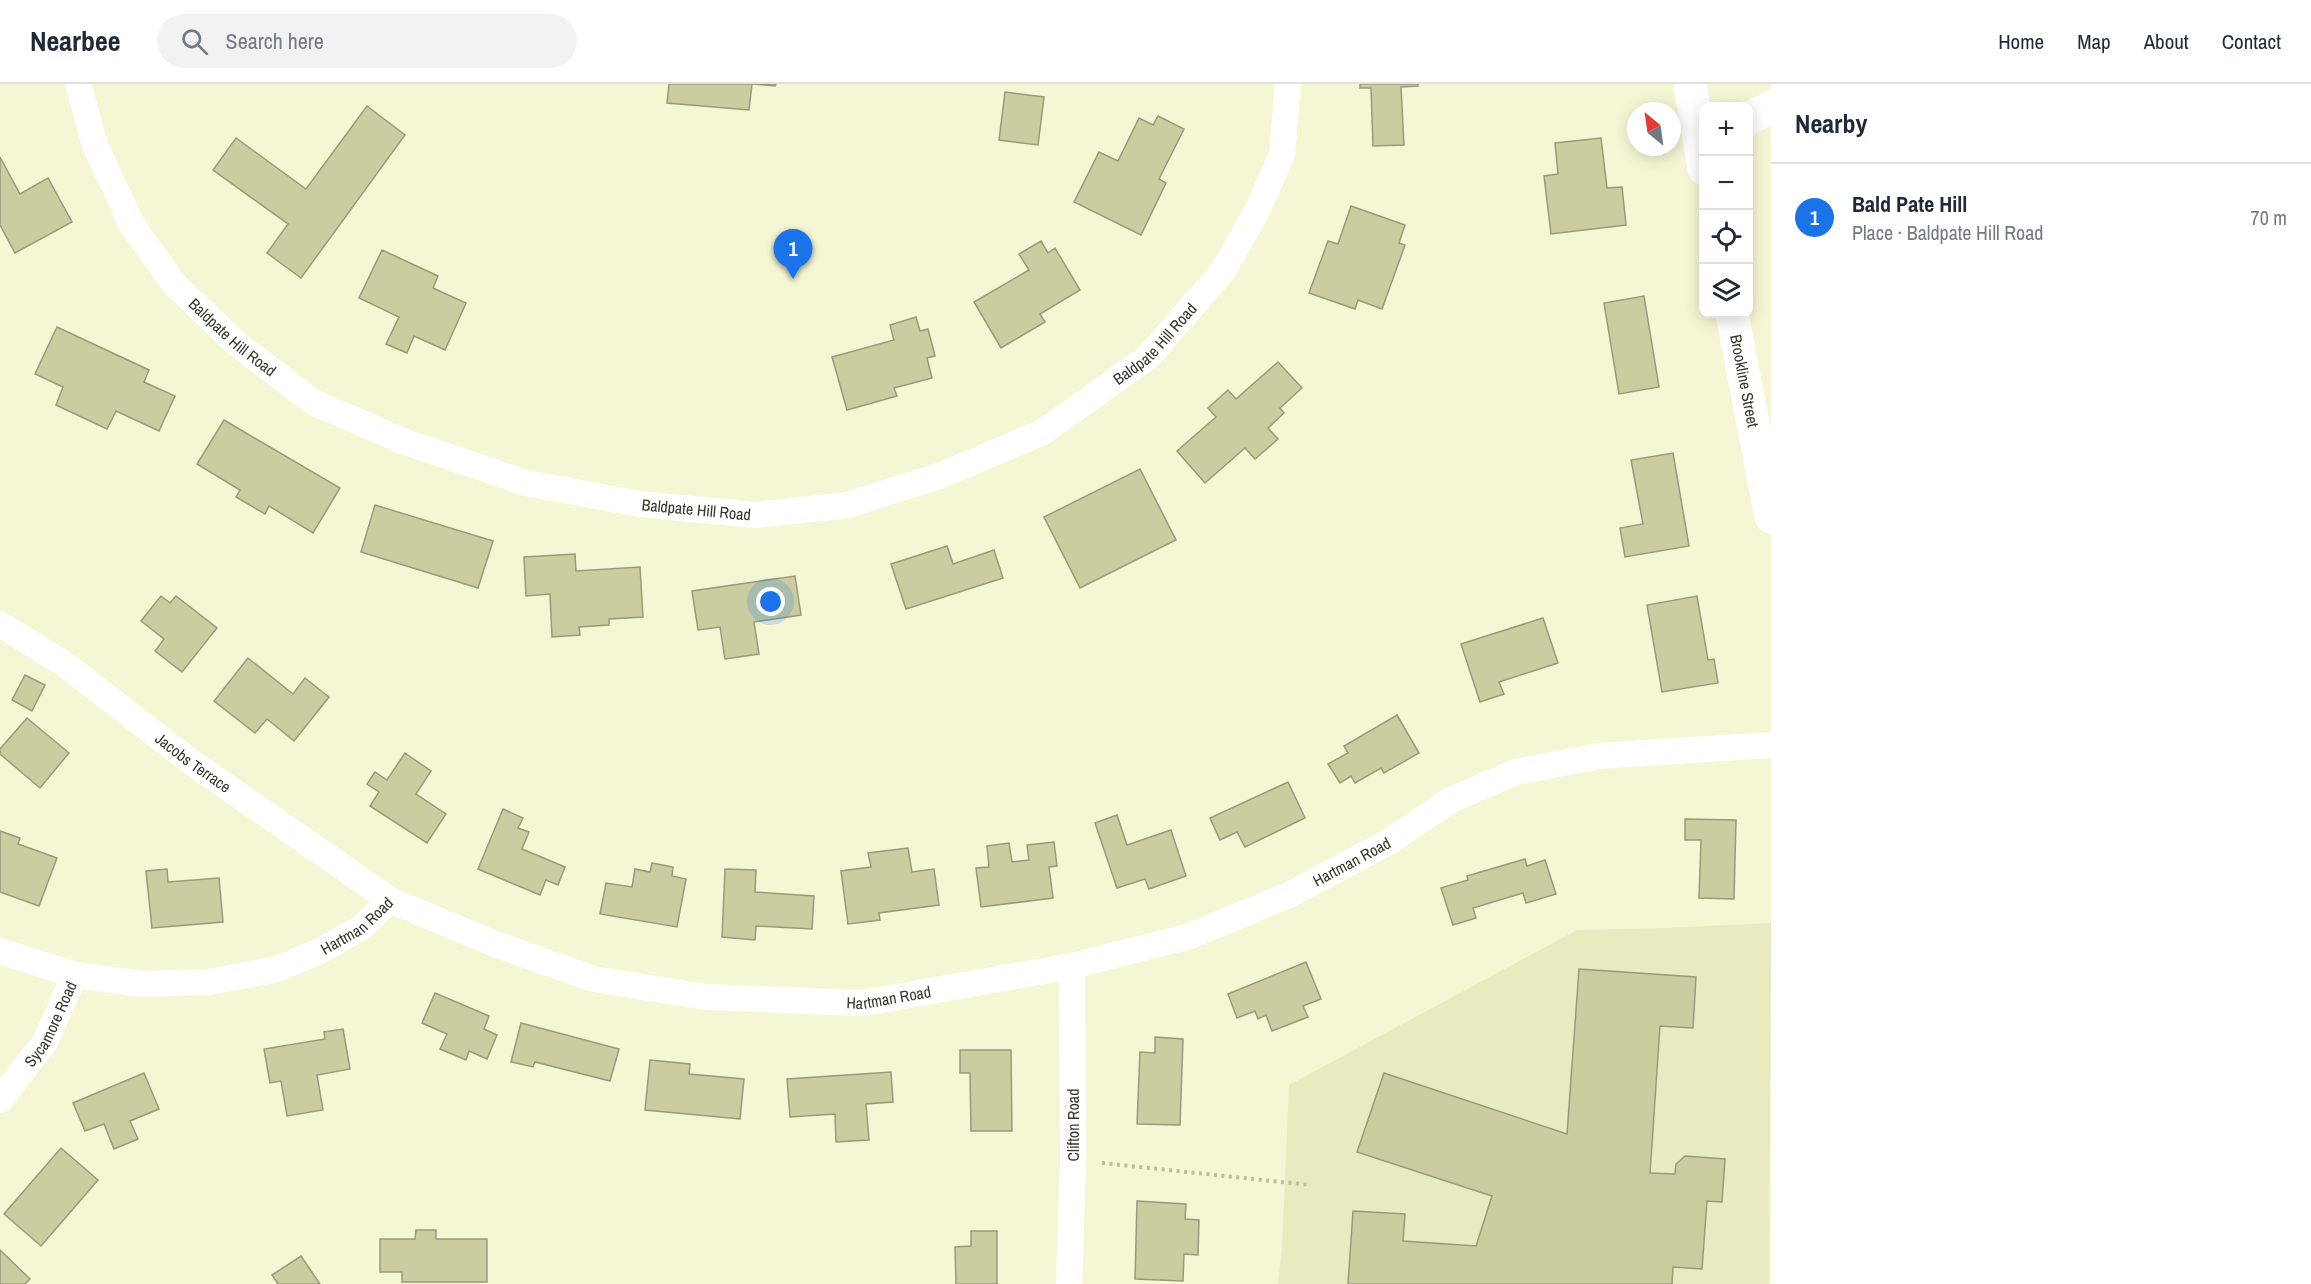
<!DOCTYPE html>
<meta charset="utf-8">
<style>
:root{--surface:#fff;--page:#f2f2f3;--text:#1f2937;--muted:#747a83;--line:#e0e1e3;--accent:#1a73e8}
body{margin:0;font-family:"Archivo Narrow",sans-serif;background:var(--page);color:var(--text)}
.controls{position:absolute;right:18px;top:18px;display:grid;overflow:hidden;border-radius:12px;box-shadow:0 3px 15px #0003}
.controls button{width:54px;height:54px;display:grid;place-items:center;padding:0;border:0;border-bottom:2px solid var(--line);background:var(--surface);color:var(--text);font:30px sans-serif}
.compass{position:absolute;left:1627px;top:18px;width:54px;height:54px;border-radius:50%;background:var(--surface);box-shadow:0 3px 15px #0003;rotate:331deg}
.you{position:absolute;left:771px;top:518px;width:21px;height:21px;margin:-15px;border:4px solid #fff;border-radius:50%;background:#1a73e8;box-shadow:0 0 0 9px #1a73e833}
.badge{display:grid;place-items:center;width:39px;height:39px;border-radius:50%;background:var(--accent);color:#fff;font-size:20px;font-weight:700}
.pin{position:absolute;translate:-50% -50px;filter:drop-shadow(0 2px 3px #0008)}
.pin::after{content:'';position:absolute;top:32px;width:21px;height:18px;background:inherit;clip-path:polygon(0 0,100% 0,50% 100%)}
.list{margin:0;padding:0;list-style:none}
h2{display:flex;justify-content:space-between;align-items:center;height:78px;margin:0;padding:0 24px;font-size:26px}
h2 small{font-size:20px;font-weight:400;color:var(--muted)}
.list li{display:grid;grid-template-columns:39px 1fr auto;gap:18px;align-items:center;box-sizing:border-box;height:108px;padding:0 24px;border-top:2px solid var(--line)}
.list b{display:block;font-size:22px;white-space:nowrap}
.list p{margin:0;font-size:20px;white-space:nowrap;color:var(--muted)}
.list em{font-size:20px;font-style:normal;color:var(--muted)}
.icon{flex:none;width:33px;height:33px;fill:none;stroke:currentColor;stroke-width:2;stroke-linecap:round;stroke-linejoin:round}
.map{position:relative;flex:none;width:1771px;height:1200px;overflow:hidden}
header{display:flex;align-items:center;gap:36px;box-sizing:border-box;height:84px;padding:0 30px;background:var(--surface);border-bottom:2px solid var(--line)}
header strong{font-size:28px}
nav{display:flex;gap:33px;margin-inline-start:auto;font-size:21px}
.search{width:420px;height:54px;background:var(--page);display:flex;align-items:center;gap:15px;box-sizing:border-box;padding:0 21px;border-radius:33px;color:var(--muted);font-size:22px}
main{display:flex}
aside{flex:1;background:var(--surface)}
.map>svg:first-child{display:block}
.built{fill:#e8eac0}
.building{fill:#cbcda1;stroke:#999a7a;stroke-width:1.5}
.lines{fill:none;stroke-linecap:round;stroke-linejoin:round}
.path{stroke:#bbbca0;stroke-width:4;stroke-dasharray:3 4.5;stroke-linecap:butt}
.minor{stroke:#fff;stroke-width:26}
.tertiary{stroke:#fff;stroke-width:33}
.secondary{stroke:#fff;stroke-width:33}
.labels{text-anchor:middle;stroke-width:6;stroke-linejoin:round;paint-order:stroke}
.street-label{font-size:16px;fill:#363729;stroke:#fff}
</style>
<header>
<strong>Nearbee</strong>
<div class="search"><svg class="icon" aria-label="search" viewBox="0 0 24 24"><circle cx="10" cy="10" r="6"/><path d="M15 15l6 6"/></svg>Search here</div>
<nav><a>Home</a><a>Map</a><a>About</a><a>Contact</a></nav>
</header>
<main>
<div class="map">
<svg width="1771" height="1200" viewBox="0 0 1771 1200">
<rect width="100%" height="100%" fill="#f5f7d4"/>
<path class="built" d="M1771,839L1769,1200H1278L1282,1164L1289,1001L1577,846L1665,844Z"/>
<g class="building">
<path d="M669,0H776L775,2L752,0L749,26L667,19Z"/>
<path d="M1360,0H1418V2L1401,3L1404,61L1373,62L1371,4H1360Z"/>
<path d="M1005,8L1044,13L1038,61L999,56Z"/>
<path d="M367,22L405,51L301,194L267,169L288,140L213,86L236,54L306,105Z"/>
<path d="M1158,32L1184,45L1159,95L1166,99L1141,151L1074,118L1099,68L1118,77L1139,34L1153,41Z"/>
<path d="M1601,54L1607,104L1622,103L1626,141L1551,150L1544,92L1558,90L1555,59Z"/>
<path d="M0,73L20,110L48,94L72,138L15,169L0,141Z"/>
<path d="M1351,122L1405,141L1399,159L1405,161L1382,225L1358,216L1355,225L1309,209L1328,157L1338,160Z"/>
<path d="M1041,157L1048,169L1055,164L1080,206L1040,230L1045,238L1001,264L974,218L1029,186L1019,170Z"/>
<path d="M382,166L438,192L433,204L466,219L445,266L414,252L407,269L386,260L399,233L359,214Z"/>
<path d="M1644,212L1659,303L1619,310L1604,219Z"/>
<path d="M916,233L920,247L928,245L935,272L927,274L932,294L894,304L897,312L847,326L832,273L894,256L890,241Z"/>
<path d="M57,243L149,286L144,298L175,312L159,347L116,327L107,345L56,321L63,303L35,290Z"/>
<path d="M1278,278L1302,304L1280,324L1284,329L1268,344L1278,355L1255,375L1245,364L1205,399L1177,367L1216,333L1208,324L1228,306L1236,315Z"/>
<path d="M224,336L340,404L313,449L269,422L265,430L236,413L240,406L197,380Z"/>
<path d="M1673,369L1689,462L1625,473L1620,444L1643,440L1631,376Z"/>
<path d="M1140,385L1176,456L1080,504L1044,433Z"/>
<path d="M375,421L493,457L478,504L361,468Z"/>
<path d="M947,462L953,480L994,466L1003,494L906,525L891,480Z"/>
<path d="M575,470L576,487L640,483L643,533L609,535V541L579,543L580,551L552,553L550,510L526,512L524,473Z"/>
<path d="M795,492L801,531L754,538L759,570L725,575L720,543L698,546L692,507Z"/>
<path d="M161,512L170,519L176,512L217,544L182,588L155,567L164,555L141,537Z"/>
<path d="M1697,512L1708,576L1714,575L1718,599L1662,608L1647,521Z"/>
<path d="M1543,534L1558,579L1499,598L1504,610L1480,618L1461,560Z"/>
<path d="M248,574L293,610L305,594L329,613L294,657L267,635L255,649L214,617Z"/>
<path d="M25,591L45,601L32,627L12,616Z"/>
<path d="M1397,631L1419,669L1384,689L1381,684L1355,699L1351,692L1340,699L1328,680L1348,669L1344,662Z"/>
<path d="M27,634L69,669L40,704L0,670V665Z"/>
<path d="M405,669L431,687L416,710L446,730L427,759L370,722L379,708L367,700L375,688L387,696Z"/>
<path d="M1288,698L1305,734L1245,763L1237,748L1220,756L1210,734Z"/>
<path d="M503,725L523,734L518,744L529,748L522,765L565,783L558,801L546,796L540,811L478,785Z"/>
<path d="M1117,731L1127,761L1171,746L1186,792L1149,805L1145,795L1117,804L1095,739Z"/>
<path d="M1685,735L1736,736L1734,815L1699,814L1701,756H1685Z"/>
<path d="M0,747L20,754L18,760L57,774L39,822L0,808Z"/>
<path d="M1054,758L1057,782L1049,783L1053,814L981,823L976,784L989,783L987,762L1009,759L1012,778L1029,776L1027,761Z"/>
<path d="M908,764L912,788L934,785L939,821L879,829L880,836L848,840L841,787L871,783L868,769Z"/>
<path d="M1525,775L1527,782L1545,776L1556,810L1526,819L1523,809L1473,824L1476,834L1453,841L1441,804L1468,796L1467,792Z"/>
<path d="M652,779L673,783L672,792L686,795L677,843L600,830L606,799L632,803L635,785L650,788Z"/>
<path d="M167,785L168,798L219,794L223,838L152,844L146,787Z"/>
<path d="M725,785L756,786L755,808L814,812L812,845L756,842L755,856L722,853Z"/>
<path d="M1306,878L1321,915L1303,922L1308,933L1272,947L1266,931L1258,935L1255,927L1237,934L1228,910Z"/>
<path d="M1579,885L1696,893L1693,944L1660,942L1650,1089L1675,1090L1676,1080L1685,1072L1725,1075L1722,1118L1707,1117L1702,1185L1673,1183L1672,1200H1348L1353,1127L1405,1130L1403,1157L1476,1162L1492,1112L1357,1068L1384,989L1567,1050Z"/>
<path d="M435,909L489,932L484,945L497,951L487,975L469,967L466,976L440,965L447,950L422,939Z"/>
<path d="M521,939L619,965L610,997L535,978L533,983L511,978Z"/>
<path d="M343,945L350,985L317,991L323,1026L287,1032L281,997L270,999L264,965L325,955L324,948Z"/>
<path d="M1155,953L1183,955L1180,1041L1137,1040L1140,968L1155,969Z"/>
<path d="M960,966H1011L1012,1047H971L970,989H960Z"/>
<path d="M650,976L690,980L689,990L744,995L740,1035L645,1026Z"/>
<path d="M891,988L893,1018L866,1020L869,1056L836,1058L835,1030L790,1033L787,995Z"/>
<path d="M144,989L159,1025L130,1037L138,1055L114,1065L104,1040L85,1047L73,1019Z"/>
<path d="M61,1064L98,1096L41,1162L4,1130Z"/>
<path d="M1137,1117L1186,1120L1185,1135L1199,1136L1198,1171L1184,1170L1183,1197L1135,1195Z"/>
<path d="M416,1146H436V1155H487V1198H402V1188H380V1155H415Z"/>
<path d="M971,1147H997V1200H956L955,1163L971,1162Z"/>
<path d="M0,1166L30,1195L25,1200H0Z"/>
<path d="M301,1172L320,1200H278L272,1191Z"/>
</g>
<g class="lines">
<path class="path" d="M1102,1079L1310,1101"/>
<g class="minor">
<path id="s1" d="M78,0L95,61L132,141L174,200L237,260L313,318L405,358L526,399L640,420L755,431L848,421L942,391L1043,348L1148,273L1223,187L1257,127L1282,71L1288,0"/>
<path id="s2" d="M0,540L66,581L191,678L390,816"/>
<path id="s3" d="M0,867L75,891L142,900L210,898L277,885L320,867L361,844L390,816L495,860L594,895L706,913L863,919L1072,882L1190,852L1291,810L1390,757L1451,716L1516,688L1598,672L1771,661"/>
<path id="s4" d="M0,1016L45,958L75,891"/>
<path d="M1069,1200L1073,1079L1072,882"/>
</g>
<path class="tertiary" d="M1748,35L1771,23"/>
<g class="secondary">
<path d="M1690,0L1704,85"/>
<path id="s5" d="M1732,230L1771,433"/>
</g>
</g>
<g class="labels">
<g class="street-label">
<text dy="6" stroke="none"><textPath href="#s1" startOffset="303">Baldpate Hill Road</textPath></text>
<text dy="6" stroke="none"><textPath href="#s1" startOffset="1311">Baldpate Hill Road</textPath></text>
<text dy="6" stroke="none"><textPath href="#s5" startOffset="68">Brookline Street</textPath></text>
<text dy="6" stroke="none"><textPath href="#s1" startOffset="807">Baldpate Hill Road</textPath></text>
<text dy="6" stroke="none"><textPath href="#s2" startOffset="238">Jacobs Terrace</textPath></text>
<text dy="6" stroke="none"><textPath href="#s3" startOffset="1418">Hartman Road</textPath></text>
<text dy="6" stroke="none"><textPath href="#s3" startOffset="374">Hartman Road</textPath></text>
<text dy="6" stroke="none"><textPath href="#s3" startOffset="932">Hartman Road</textPath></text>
<text dy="6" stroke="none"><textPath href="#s4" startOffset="92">Sycamore Road</textPath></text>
<text transform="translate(1073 1041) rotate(-90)" y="6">Clifton Road</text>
</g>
</g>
</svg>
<div class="controls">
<button>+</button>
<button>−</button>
<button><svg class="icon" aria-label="locate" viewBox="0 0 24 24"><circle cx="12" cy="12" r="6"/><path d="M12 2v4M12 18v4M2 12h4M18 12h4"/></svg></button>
<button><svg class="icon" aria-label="layers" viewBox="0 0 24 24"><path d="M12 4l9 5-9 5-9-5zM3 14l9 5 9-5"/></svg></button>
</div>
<svg class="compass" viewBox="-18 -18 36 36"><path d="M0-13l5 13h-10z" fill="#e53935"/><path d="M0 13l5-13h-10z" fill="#747a83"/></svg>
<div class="you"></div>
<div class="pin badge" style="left:793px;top:195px">1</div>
</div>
<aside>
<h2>Nearby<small></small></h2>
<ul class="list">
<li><span class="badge">1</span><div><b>Bald Pate Hill</b><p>Place · Baldpate Hill Road</p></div><em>70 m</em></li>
</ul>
</aside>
</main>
